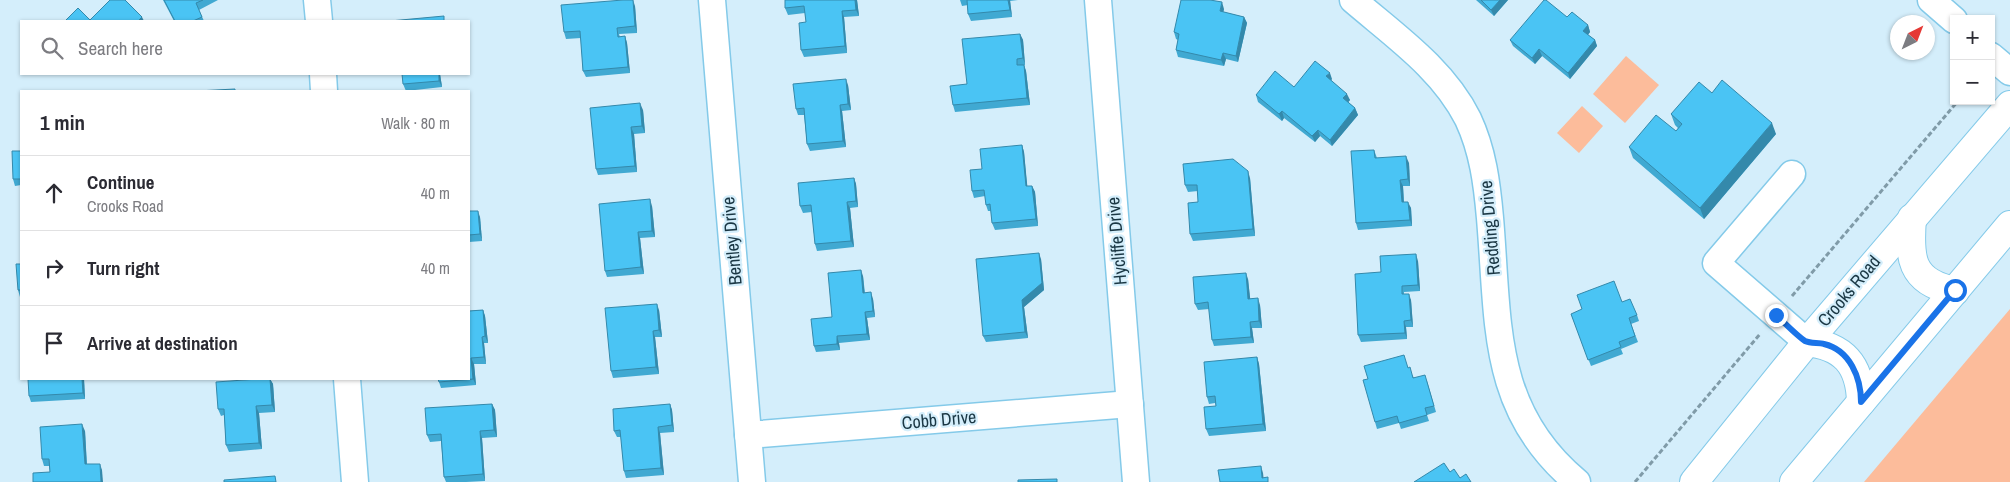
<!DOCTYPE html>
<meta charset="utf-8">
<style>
:root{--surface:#fff;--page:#f2f2f3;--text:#2b2b33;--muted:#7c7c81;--line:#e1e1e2}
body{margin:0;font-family:"Archivo Narrow",sans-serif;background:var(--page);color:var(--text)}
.controls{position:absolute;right:15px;top:15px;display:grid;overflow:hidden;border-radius:0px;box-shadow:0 1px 4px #0004}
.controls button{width:45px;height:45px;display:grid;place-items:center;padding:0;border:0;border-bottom:1px solid var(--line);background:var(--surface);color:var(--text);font:25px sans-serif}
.compass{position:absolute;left:1890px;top:15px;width:45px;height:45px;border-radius:50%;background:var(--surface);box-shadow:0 1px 4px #0004;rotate:42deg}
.stop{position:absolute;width:15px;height:15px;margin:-11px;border:4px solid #1a73e8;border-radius:50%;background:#fff}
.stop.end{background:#1a73e8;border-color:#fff;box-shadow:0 1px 5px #0008}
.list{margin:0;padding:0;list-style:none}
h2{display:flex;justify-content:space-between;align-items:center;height:65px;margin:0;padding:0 20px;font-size:21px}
h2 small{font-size:16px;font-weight:400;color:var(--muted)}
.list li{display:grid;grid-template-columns:32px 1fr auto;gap:15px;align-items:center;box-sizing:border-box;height:75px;padding:0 20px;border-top:1px solid var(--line)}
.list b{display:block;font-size:19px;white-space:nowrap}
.list p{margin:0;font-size:16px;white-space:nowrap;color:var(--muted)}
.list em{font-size:16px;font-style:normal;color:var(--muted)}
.icon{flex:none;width:28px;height:28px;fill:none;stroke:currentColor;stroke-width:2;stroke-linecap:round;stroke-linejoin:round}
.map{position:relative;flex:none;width:2010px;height:482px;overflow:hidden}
.search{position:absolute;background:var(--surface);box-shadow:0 1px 4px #0004;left:20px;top:20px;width:450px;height:55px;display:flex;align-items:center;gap:12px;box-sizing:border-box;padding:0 18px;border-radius:0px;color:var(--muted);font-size:19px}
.panel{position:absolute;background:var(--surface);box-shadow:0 1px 4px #0004;left:20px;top:90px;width:450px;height:290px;border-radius:0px}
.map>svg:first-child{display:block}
.green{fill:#fcbc9b}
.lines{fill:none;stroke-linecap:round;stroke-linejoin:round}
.minor-casing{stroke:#84cae9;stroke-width:29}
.major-casing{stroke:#84cae9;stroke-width:30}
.path{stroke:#809ba8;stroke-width:3;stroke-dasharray:5 2.5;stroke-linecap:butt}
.minor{stroke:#fff;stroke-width:26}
.major{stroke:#fff;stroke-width:28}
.wall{fill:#40a9d2}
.shaded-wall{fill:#3489ab}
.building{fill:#4ac4f4;stroke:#3489ab}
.route{stroke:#1a73e8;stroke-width:6}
.labels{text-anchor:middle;stroke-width:4.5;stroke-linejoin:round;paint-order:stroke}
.street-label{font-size:18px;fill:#1a3744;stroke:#d4eefb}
</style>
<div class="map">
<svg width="2010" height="482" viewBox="0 0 2010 482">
<rect width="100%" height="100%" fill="#d4eefb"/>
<g class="green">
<path d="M1626,56L1659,85L1625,123L1593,94Z"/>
<path d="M1582,106L1603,126L1579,153L1557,133Z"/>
<path d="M2010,309V482H1864Z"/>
</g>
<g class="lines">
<defs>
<g id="minor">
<path d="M317,0L319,21"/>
<path d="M712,0L752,482"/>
<path d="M1098,0L1136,482"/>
<path d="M1353,0C1395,36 1443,69 1468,119C1483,151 1487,184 1490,218C1499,322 1490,410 1577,482"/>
<path d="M1931,0L1954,20"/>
<path d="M1991,56L2010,72"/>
<path d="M323,74L324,91"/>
<path d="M1792,174L1716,263L1807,342"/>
<path d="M347,379L355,482"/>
<path d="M748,435L1130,404"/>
</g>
<g id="major">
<path d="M1912,218C1909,256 1909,282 1955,291"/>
<path d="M1807,342C1843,346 1860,364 1861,402"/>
<path d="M1694,482L1807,342L2010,105"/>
<path d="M1794,482L2010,225"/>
</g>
</defs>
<use href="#minor" class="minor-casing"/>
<use href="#major" class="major-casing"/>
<g class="path">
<path d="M1792,296L1958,101"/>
<path d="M1635,482L1760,334"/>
</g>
<use href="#minor" class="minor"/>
<use href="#major" class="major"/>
</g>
<g class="wall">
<path d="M163,0H218L199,10L204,21H174Z"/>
<path d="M785,0H857L859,16L844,17L847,53L804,57L801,50L806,22L805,13L788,15L785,8Z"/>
<path d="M960,0H1018L1010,1L1012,17L971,21L968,14V5L962,6Z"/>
<path d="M1476,0H1508L1494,16Z"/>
<path d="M635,6L637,33L619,34L620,37L625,36L627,43L630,73L586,77L583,71L581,38L566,39L564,32Z"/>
<path d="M1224,9L1223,12L1244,17L1247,23L1238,62L1226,59L1224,66L1178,57L1176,50L1178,40L1176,39L1174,32Z"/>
<path d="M1567,17L1588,25L1590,32L1588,35L1595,40L1597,46L1570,79L1542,56L1535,64L1513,46L1510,40Z"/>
<path d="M1020,34L1023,40L1025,65H1024L1026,71L1030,105L955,112L953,105L967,84Z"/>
<path d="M440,74L442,87L406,91L403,84Z"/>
<path d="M1332,79L1331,80L1350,100L1348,102L1355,108L1358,115L1332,146L1320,136L1315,142L1284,118L1282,121L1258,102L1256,95Z"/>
<path d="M848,85L851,110L842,111L846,147L810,151L807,144L804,115H798L796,109Z"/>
<path d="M1712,93L1776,134L1704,219L1633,158L1629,147L1676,131L1678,128L1675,125L1671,114Z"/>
<path d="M643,110L645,133L634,134L637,172L598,175L596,169Z"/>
<path d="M1022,145L1024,152L1027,186H1032L1035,192L1038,226L995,230L992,223L991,211H988L986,205L985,196L974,198L972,191L982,169Z"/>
<path d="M1374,150L1377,158L1409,163L1410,186H1403L1404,202L1411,208L1412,226L1358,230L1356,223Z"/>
<path d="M21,151V185L15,186L13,179Z"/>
<path d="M854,178L856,184L858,207L850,208L854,247L817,251L815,244L812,212L803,213L800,206Z"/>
<path d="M1250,178L1255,236L1193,241L1190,234L1198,202V191L1188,192L1185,185Z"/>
<path d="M652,206L655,237L640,238L644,274L607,277L605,271Z"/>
<path d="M469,211L480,217L482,241L469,242Z"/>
<path d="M1041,259L1044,290L1024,307L1028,338L986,342L983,336Z"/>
<path d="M1418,261L1420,291L1404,292V294L1411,300L1413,327H1406L1407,339L1361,342L1358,335Z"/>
<path d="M21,264V297H20L18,290Z"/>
<path d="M863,276L865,293L873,299L875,317L867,318L870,340L839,343L840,350L816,352L814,346L832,317Z"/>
<path d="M1248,279L1250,299L1260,305L1262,328H1252L1254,343L1214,346L1212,340L1209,309L1198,310L1195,304Z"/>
<path d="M1622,302L1637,315L1639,321L1631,324L1638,342L1621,349L1623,354L1591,366L1571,314Z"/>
<path d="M483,310L485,316L488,343H484L486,364H474L476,385L441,388L439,382L469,311Z"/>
<path d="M659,310L662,337H655L659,374L613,378L611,371Z"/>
<path d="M1257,357L1259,364L1266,431L1209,436L1206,429L1216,406L1215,403L1209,404L1207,397Z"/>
<path d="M1408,368L1414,378L1427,381L1436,412L1427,415L1429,421L1401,429L1399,423L1377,429L1375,422Z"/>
<path d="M84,379L85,399L31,402L29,396Z"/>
<path d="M270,379L273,384L275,412L259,413L262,449L229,452L226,445L224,415L221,416L218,409Z"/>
<path d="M492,404L495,410L497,437L482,438L485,481L466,482H446L444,477L441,441L430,442L427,435Z"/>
<path d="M670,404L672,410L674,432L660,433L664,475L626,478L624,471L621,437H617L614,431Z"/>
<path d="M85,431L87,464L102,470L50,472L49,466H44L42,459Z"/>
</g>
<g class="shaded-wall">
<path d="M633,0L635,6L637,33L635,26Z"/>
<path d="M855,0H857L859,16L856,10Z"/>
<path d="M1008,0H1010L1012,17L1010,10Z"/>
<path d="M1500,0H1508L1494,16L1491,10Z"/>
<path d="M1222,2L1224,9L1222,18L1220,11Z"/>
<path d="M842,11L844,17L847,53L845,46Z"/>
<path d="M142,17L144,21H138Z"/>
<path d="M1244,17L1247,23L1238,62L1236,56Z"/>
<path d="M1588,25L1590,32L1586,37L1583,31Z"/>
<path d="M1020,34L1023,40L1025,65L1023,58Z"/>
<path d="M625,36L627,43L630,73L628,67Z"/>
<path d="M1595,40L1597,46L1570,79L1568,73Z"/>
<path d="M1539,49L1542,56L1535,64L1532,58Z"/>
<path d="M1223,53L1226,59L1224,66L1221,60Z"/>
<path d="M1024,65L1026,71L1030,105L1027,98Z"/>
<path d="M1330,73L1332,79L1329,83L1326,76Z"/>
<path d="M439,74H440L442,87L439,81Z"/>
<path d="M846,79L848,85L851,110L848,104Z"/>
<path d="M1347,94L1350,100L1346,105L1343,98Z"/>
<path d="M640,103L643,110L645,133L642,126Z"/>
<path d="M840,105L842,111L846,147L843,141Z"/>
<path d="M1355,108L1358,115L1332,146L1330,140Z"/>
<path d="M1282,111L1284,118L1282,121L1279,114Z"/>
<path d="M1772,123L1776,134L1704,219L1700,208Z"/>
<path d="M631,127L634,134L637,172L635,166Z"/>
<path d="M1318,130L1320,136L1315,142L1312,136Z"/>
<path d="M1022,145L1024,152L1028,193L1026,186Z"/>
<path d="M1406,156L1409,163L1410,186L1408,179Z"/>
<path d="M1248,171L1250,178L1255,236L1253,229Z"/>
<path d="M854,178L856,184L858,207L856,201Z"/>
<path d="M1400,180L1403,186L1404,208L1402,202Z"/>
<path d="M1032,186L1035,192L1038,226L1036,219Z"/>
<path d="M650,199L652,206L655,237L652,231Z"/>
<path d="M847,202L850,208L854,247L851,241Z"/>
<path d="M1408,202L1411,208L1412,226L1410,220Z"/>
<path d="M478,211L480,217L482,241L480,234Z"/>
<path d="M638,232L640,238L644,274L641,267Z"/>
<path d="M1039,253L1041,259L1044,290L1024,307L1028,338L1025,332L1022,300Z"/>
<path d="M1416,254L1418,261L1420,291L1418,285Z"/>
<path d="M861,270L863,276L865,300L863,293Z"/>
<path d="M1246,273L1248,279L1251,306L1248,299Z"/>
<path d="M871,292L873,299L875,317L873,311Z"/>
<path d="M1409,294L1411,300L1413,327L1411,320Z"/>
<path d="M1258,298L1260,305L1262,328L1259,321Z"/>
<path d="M657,304L659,310L662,337L659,330Z"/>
<path d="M483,310L485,316L488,343L485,336Z"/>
<path d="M865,312L867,318L870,340L867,334Z"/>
<path d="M1404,321L1406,327L1407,339L1405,333Z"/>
<path d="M1250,322L1252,328L1254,343L1251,337Z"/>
<path d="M653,331L655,337L659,374L656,367Z"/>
<path d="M837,336L839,343L840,350L837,344Z"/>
<path d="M482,337L484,343L486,364L484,357Z"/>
<path d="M1257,357L1259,364L1266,431L1263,424Z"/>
<path d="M471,358L474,364L476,385L473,379Z"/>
<path d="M82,379H84L85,399L83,393Z"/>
<path d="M270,379L273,384L275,412L272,405Z"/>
<path d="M492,404L495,410L497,437L494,430Z"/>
<path d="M670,404L672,410L674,432L672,425Z"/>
<path d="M256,406L259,413L262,449L259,443Z"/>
<path d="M82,424L85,431L87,471L85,464Z"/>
<path d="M658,427L660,433L664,475L661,468Z"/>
<path d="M480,431L482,438L485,481L483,474Z"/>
<path d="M100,464L102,470L103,482H101Z"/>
<path d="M1261,466L1263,473L1264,482L1262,478Z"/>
</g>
<g class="building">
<path d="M110,0H125L142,17L138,21H65L78,8L90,20Z"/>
<path d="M164,0H203L196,3L202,17L193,21H175Z"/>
<path d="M623,0H633L635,26L617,28L618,37L625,36L628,67L583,71L580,31L564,32L561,5Z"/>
<path d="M785,0H855L856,10L842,11L845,46L801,50L799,23L806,22L804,6L785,8Z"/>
<path d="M967,0H1008L1010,10L968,14Z"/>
<path d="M1181,0H1210L1222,2L1220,11L1244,17L1236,56L1223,53L1221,60L1176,50L1179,34L1174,32Z"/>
<path d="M1481,0H1500L1491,10Z"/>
<path d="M1544,0H1546L1567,17L1572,12L1588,25L1583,31L1595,40L1568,73L1539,49L1532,58L1510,40Z"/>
<path d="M444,16V21H390Z"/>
<path d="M1020,34L1023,58L1017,59V65H1024L1027,98L953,105L950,86L967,84L962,39Z"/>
<path d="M1315,61L1330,73L1326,76L1347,94L1343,98L1355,108L1330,140L1318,130L1312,136L1282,111L1279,114L1256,95L1275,71L1294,87Z"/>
<path d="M402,74H439V81L403,84Z"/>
<path d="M846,79L848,104L840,105L843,141L807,144L804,108L796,109L793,84Z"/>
<path d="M1722,80L1772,123L1700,208L1629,147L1656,115L1676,131L1682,124L1671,114L1699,82L1712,93Z"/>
<path d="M235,89V91H197Z"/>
<path d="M640,103L642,126L631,127L635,166L596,169L590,108Z"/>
<path d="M1022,145L1026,186H1032L1036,219L992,223L990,204L986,205L984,190L972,191L970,170L982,169L980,149Z"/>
<path d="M1374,150L1375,158L1406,156L1408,179L1400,180L1402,202H1408L1410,220L1356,223L1351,151Z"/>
<path d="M12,151H21V179H13Z"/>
<path d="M1233,159L1248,171L1253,229L1190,234L1188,203L1198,202L1197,185H1185L1183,164Z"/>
<path d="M854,178L856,201L847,202L851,241L815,244L811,205L800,206L798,183Z"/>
<path d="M650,199L652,231L638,232L641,267L605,271L599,204Z"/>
<path d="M469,211H478L480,234L469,235Z"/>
<path d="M1039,253L1042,283L1022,300L1025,332L983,336L976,259Z"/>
<path d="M1416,254L1418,285L1402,286V294H1409L1411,320L1404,321L1405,333L1358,335L1355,274L1381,272L1380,256Z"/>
<path d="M16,264H21V290H18Z"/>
<path d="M861,270L863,293L871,292L873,311L865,312L867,334L837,336V344L814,346L811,319L832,317L828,273Z"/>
<path d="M1246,273L1248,299L1258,298L1259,321L1250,322L1251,337L1212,340L1208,302L1195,304L1193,277Z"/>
<path d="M1614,281L1622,302L1630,299L1637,315L1629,318L1635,336L1619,342L1621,347L1588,360L1571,314L1582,309L1577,295Z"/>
<path d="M657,304L659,330L653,331L656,367L611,371L605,308Z"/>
<path d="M483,310L485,336L482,337L484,357L471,358L473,379L439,382L438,379H469V311Z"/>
<path d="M1404,355L1408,368L1410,367L1413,378L1425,375L1434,406L1425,408L1427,415L1399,423L1397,416L1375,422L1363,380L1368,379L1364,366Z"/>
<path d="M1257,357L1263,424L1206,429L1204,407L1216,406L1215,396L1207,397L1204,362Z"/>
<path d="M28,379H82L83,393L29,396Z"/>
<path d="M258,379H270L272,405L256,406L259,443L226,445L224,409H218L216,382Z"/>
<path d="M492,404L494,430L480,431L483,474L444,477L441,434L427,435L425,408Z"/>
<path d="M670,404L672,425L658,427L661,468L624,471L620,430L614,431L613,409Z"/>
<path d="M82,424L85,464H100L101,482H33V473L50,472L49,459H42L40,427Z"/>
<path d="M1444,463L1450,472L1454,469L1460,478L1466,474L1471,482H1414Z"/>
<path d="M1261,466L1262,478L1268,477V482H1220L1218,470Z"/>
<path d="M275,476L276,482H224V480Z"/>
<path d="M1057,479V482H1018V480Z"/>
</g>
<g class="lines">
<path class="route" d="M1776,315C1785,323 1795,334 1805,341C1811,344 1819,342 1824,344C1850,350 1861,378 1861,402L1955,290"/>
</g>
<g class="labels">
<g class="street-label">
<text transform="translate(1490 228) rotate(-95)" y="6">Redding Drive</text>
<text transform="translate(732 241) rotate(-95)" y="6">Bentley Drive</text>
<text transform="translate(1117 241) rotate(-95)" y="6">Hycliffe Drive</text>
<text transform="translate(1849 291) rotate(-50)" y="6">Crooks Road</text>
<text transform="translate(939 420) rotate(-5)" y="6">Cobb Drive</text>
</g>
</g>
</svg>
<div class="controls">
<button>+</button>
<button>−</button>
</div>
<svg class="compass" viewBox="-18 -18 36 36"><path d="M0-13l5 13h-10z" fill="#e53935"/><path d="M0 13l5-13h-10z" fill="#7c7c81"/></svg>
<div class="stop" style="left:1955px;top:290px"></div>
<div class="stop end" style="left:1776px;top:315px"></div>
<div class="search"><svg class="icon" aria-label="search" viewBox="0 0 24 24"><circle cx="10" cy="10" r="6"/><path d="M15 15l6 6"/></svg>Search here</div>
<section class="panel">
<h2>1 min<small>Walk · 80 m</small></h2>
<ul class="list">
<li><svg class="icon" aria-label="ahead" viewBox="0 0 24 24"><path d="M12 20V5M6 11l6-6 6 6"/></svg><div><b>Continue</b><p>Crooks Road</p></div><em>40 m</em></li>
<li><svg class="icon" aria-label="right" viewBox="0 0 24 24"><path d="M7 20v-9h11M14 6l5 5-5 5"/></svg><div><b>Turn right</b></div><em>40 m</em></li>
<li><svg class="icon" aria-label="arrive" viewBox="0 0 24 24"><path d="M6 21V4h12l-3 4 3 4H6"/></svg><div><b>Arrive at destination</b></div></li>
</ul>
</section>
</div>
